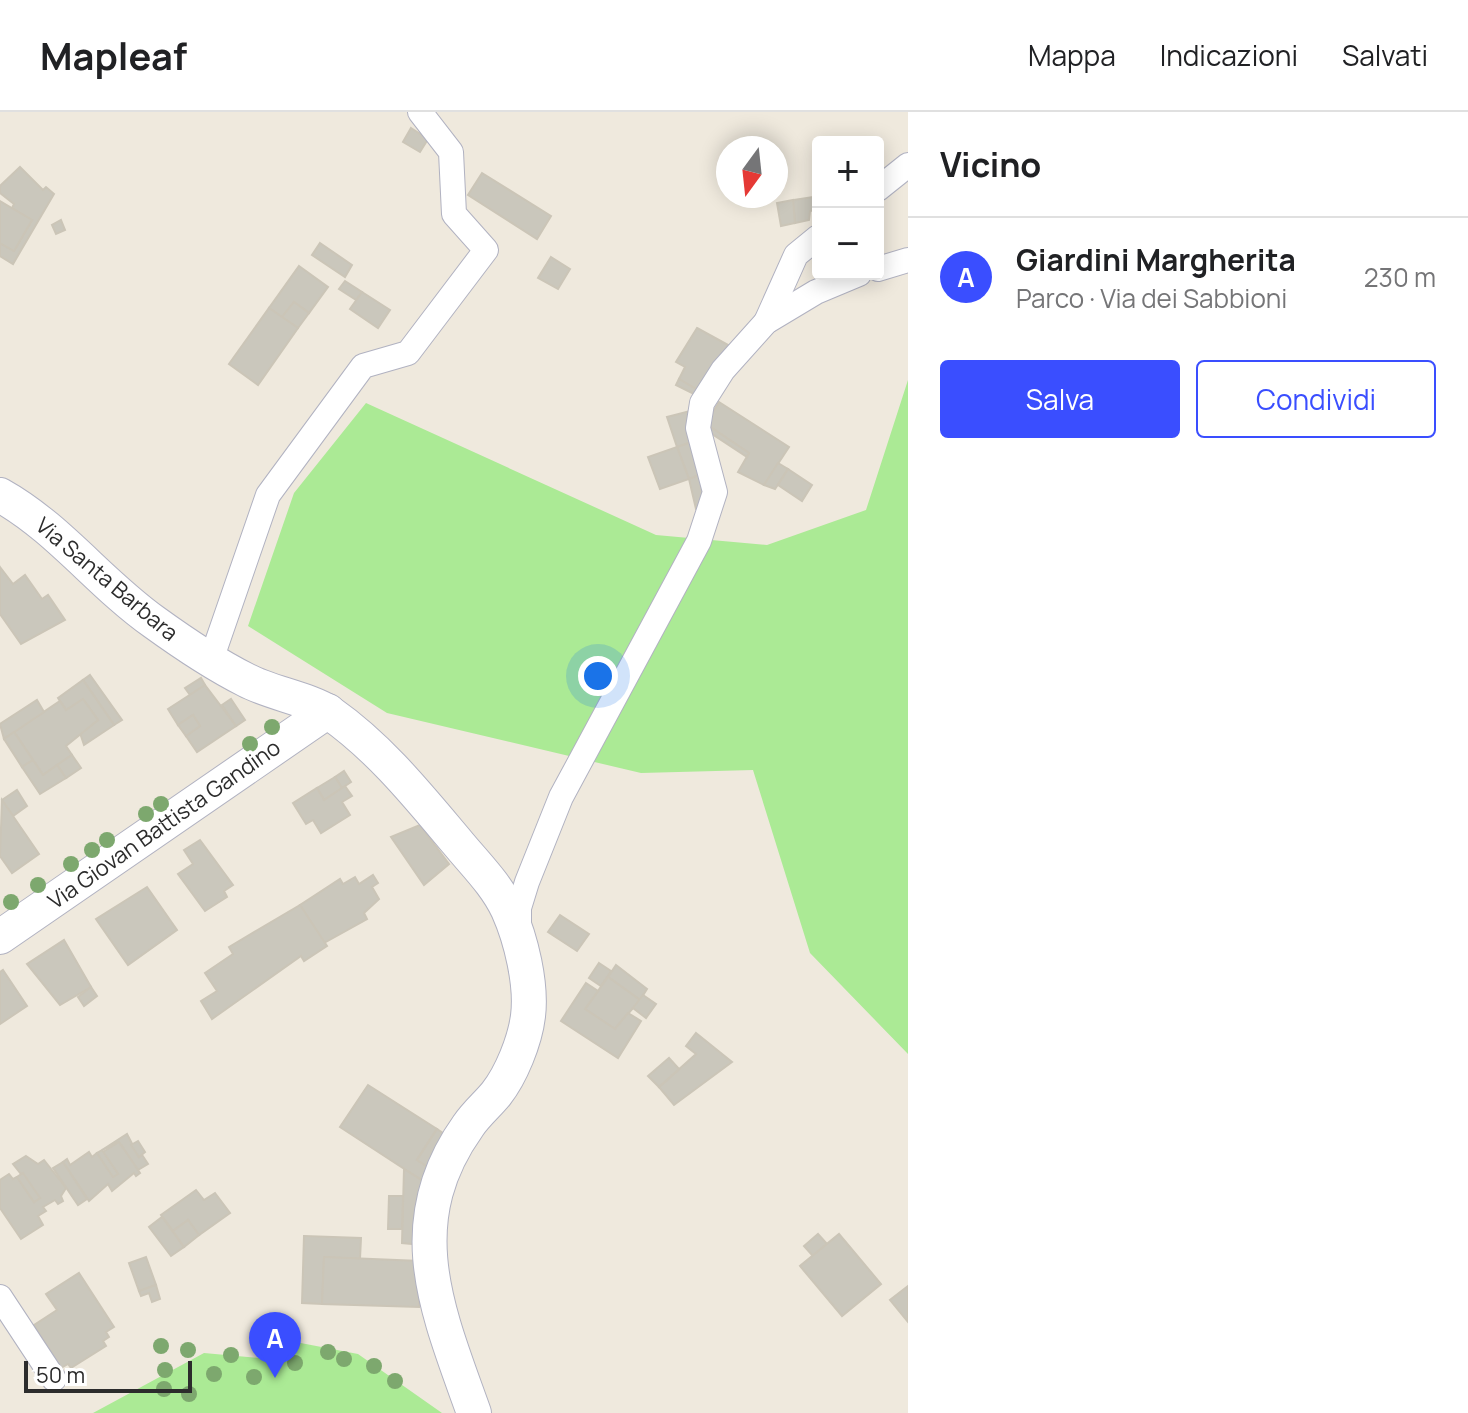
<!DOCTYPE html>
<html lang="it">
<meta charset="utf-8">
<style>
:root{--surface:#fff;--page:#f2f2f2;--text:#202124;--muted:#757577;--line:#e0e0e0;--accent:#3a4eff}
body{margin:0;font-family:Manrope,sans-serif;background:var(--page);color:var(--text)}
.controls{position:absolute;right:24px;top:24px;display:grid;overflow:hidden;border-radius:8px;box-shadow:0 4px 20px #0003}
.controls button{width:72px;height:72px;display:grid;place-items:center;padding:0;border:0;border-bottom:2px solid var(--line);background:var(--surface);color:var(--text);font:40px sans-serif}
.compass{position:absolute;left:716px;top:24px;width:72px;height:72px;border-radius:50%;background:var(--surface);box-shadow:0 4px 20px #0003;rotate:195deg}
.scale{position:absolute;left:24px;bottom:20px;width:168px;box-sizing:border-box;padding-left:8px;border:4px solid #2c2c2c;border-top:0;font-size:22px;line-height:28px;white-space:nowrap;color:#2c2c2c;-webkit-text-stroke:6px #fff;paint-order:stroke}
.you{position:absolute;left:598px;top:564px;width:28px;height:28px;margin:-20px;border:6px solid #fff;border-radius:50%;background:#1a73e8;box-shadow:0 0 0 12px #1a73e833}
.badge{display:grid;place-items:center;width:52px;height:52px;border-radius:50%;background:var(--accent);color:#fff;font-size:26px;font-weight:700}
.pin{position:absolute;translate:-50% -66px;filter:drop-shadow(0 2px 4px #0008)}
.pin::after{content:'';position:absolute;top:42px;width:28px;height:24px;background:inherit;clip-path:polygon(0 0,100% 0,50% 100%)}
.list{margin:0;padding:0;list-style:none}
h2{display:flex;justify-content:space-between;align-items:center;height:104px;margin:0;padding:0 32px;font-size:34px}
h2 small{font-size:26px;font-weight:400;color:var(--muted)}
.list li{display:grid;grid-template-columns:52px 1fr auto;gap:24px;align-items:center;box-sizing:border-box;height:120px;padding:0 32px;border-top:2px solid var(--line)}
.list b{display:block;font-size:30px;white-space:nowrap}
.list p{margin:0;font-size:26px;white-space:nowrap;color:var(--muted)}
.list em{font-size:26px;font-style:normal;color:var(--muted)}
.actions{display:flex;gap:16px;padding:24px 32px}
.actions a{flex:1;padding:18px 0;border:2px solid var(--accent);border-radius:8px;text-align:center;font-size:28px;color:var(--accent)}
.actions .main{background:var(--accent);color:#fff}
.map{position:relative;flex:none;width:908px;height:1301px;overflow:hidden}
header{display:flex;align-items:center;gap:48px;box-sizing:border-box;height:112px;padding:0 40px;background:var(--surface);border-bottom:2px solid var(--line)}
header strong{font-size:38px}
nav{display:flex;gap:44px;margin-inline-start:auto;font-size:28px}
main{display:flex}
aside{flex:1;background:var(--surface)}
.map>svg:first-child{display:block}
.green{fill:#abea95}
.building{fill:#cac7bc;stroke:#cbc5b7;stroke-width:2}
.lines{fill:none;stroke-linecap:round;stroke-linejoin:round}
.street-casing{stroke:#b1b2c1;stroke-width:26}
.secondary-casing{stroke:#b1b2c1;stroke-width:36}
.street{stroke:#fff;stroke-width:24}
.secondary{stroke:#fff;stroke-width:34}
.tree{fill:#7da86e}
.labels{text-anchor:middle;stroke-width:7;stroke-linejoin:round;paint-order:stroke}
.street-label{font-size:22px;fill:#2c2c2c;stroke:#fff}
</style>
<header>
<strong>Mapleaf</strong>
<nav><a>Mappa</a><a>Indicazioni</a><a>Salvati</a></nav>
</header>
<main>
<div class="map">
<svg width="908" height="1301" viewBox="0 0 908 1301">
<rect width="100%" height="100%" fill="#efe9dd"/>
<g class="green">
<path d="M908,268V942L810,841L753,658L641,661L387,601L248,514L294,381L366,291L656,423L767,433L866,398Z"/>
<path d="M285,1228L358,1242L442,1301H93L204,1241L271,1247Z"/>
</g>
<g class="building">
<path d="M411,16L428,27L420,40L403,30Z"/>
<path d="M20,55L43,78L46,75L54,82L13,152L0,144V131L14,139L32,108L12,96L14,92L0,81V74Z"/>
<path d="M482,61L551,104L537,127L468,83Z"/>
<path d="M814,85L816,98L810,99L809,108L795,111L793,88Z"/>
<path d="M793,88L795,111L781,114L777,91Z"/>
<path d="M0,89L32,108L14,139L0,131Z"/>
<path d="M61,108L65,118L56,122L52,113Z"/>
<path d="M320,131L352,153L345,165L312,143Z"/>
<path d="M551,145L570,157L558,177L538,166Z"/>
<path d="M299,154L328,175L309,201L294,190L282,205L269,196Z"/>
<path d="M345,169L362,180L356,188L339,177Z"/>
<path d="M362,180L390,198L378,216L350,197Z"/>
<path d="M294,190L309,201L298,216L282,205Z"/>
<path d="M269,196L298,216L258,273L229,252Z"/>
<path d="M697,216L728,233L701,280L679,267L685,255L676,250Z"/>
<path d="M679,267L701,280L698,284L676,273Z"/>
<path d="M719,290L789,335L764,373L738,360L749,341L706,312Z"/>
<path d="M694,298L695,329L677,335L667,305Z"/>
<path d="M712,316L749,341L747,345L709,320Z"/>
<path d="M695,329L705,361L689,367L677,335Z"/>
<path d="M677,335L689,367L660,377L648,345Z"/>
<path d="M778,351L788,357L775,377L764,373Z"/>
<path d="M788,357L812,373L802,389L778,373Z"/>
<path d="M705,361L709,392L696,397L689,367Z"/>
<path d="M0,455L13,472L25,463L42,487L48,483L65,508L21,532L0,502Z"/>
<path d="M90,563L122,608L114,613L83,568Z"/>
<path d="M201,566L205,573L190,583L185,576Z"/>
<path d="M83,568L114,613L84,633L80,621L98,608L83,587L66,598L58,586Z"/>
<path d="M205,573L236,614L197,640L186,624L200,614L193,603L178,613L168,597Z"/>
<path d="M83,587L98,608L66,634L72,643L43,663L14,620L60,589L66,598Z"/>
<path d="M231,587L245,608L236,614L222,593Z"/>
<path d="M37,588L44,600L4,627L0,612Z"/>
<path d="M193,603L200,614L186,624L178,613Z"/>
<path d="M14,620L33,648L22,655L4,627Z"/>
<path d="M72,643L81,656L66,666L57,653Z"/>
<path d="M33,648L43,663L57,653L66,666L40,682L22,655Z"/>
<path d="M344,659L351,670L342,676L335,665Z"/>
<path d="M335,665L342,676L324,688L317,676Z"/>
<path d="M345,674L352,684L342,690L350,703L321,721L313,708L306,712L293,691L317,676L324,688Z"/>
<path d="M17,678L27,694L13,704L2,688Z"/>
<path d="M2,688L39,742L12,761L0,744Z"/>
<path d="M420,713L449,752L424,773L391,725Z"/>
<path d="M200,728L233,773L224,779L227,785L205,799L178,762L193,752L184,738Z"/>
<path d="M373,763L378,771L372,775L379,787L364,801L367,807L324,831L300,793L340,767L343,772L355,765L359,772Z"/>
<path d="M147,775L177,818L128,853L96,807Z"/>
<path d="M300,793L327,834L304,849L301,844L212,907L201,889L217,879L205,861L233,842L229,835Z"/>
<path d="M560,803L589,822L577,839L548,820Z"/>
<path d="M64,828L91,875L60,893L27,852Z"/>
<path d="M599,851L611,859L601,874L589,866Z"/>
<path d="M616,853L647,877L640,888L608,865Z"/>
<path d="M3,858L27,894L0,912V860Z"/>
<path d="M608,865L640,888L615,917L585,897Z"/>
<path d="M586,871L598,879L585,897L615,917L628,901L641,909L618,946L561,909Z"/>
<path d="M91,875L97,884L84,894L78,885Z"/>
<path d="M643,883L656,892L646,906L633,896Z"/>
<path d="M696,921L732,950L674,993L659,975L696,942L686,934Z"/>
<path d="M669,946L679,957L659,975L648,964Z"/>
<path d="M368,973L437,1017L417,1048L431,1057L423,1069L340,1015Z"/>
<path d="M437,1017L452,1027L431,1057L417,1048Z"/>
<path d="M127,1022L139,1045L142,1043L148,1052L138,1058L119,1030L102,1038Z"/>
<path d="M138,1029L145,1040L139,1045L131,1033Z"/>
<path d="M119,1030L140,1061L136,1064L134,1061L112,1079L108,1072L89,1089L63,1050L67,1047L70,1053L89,1040L92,1045L97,1041L113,1065L118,1062L103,1040Z"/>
<path d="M102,1038L118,1062L113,1065L97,1041Z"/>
<path d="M26,1044L38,1052L44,1048L66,1076L61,1084L63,1089L58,1092L55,1088L43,1095L46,1099L38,1104L43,1113L21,1127L0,1096V1068L9,1062L13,1067L17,1065L34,1090L40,1086L13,1052Z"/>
<path d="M63,1050L87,1087L78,1093L53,1056Z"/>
<path d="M404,1057L423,1069L422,1133L402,1131Z"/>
<path d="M23,1061L40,1086L34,1090L17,1065Z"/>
<path d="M196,1078L204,1088L215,1081L230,1101L199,1123L188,1108L173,1119L161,1103Z"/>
<path d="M389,1084H403L402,1117H388Z"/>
<path d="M162,1105L184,1135L171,1144L149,1115Z"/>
<path d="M188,1108L199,1123L184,1135L173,1119Z"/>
<path d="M818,1122L827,1132L813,1144L804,1134Z"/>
<path d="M839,1122L881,1172L842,1204L800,1154Z"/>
<path d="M304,1124L361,1126L360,1147L324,1145L322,1192L302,1191Z"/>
<path d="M146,1145L156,1173L139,1179L129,1151Z"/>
<path d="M324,1145L420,1149L419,1195L322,1192Z"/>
<path d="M79,1161L114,1215L106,1220L109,1225L103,1229L106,1234L71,1256L68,1252L61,1256L34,1213L57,1198L46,1182Z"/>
<path d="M156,1173L160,1187L152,1190L149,1181L141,1184L139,1179Z"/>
<path d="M908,1174V1210L890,1188Z"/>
</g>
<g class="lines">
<defs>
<g id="street">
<path d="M878,77L908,53"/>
<path d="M878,157L908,148"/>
<path d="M766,210L796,143L818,125"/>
<path d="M211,548L268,383L363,254L408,241L486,138L454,102L451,40L420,0"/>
<path d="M519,817V796L527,770L561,685L699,429L715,380L698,316L702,291L723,258L766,210L816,180L859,162"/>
<path d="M0,1185L54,1267"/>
</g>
<g id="secondary">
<path d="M0,383C59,416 99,471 154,510C183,531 214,552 246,568C270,581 309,587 330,601C380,636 419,685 457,730C475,752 496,772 508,798C521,827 532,872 528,904C525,929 511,963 496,982C487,993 476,1002 468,1014C398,1112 438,1200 474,1301"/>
<path d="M0,825L328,599"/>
</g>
</defs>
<use href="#street" class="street-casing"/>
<use href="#secondary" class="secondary-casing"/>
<use href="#street" class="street"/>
<use href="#secondary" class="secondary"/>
</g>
<g class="tree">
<circle cx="272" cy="615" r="8"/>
<circle cx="250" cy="632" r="8"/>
<circle cx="161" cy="692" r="8"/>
<circle cx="146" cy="702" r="8"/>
<circle cx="107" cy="728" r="8"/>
<circle cx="92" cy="738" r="8"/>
<circle cx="71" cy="752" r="8"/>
<circle cx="38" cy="773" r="8"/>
<circle cx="11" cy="790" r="8"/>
<circle cx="291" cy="1231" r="8"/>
<circle cx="274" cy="1232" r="8"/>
<circle cx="161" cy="1234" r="8"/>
<circle cx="188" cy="1238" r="8"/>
<circle cx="328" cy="1240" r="8"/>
<circle cx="231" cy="1243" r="8"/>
<circle cx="344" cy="1247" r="8"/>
<circle cx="295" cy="1251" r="8"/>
<circle cx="374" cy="1254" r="8"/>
<circle cx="165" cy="1258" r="8"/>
<circle cx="214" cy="1262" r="8"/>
<circle cx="254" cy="1265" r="8"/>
<circle cx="395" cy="1269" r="8"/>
<circle cx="164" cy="1277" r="8"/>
<circle cx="189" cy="1282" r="8"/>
</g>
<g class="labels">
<g class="street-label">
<text transform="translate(107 467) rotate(40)" y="8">Via Santa Barbara</text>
<text transform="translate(164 712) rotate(-35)" y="8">Via Giovan Battista Gandino</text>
</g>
</g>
</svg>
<div class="controls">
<button>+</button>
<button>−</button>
</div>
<svg class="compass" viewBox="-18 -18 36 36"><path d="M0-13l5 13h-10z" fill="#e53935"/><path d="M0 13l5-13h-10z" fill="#757577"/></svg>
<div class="scale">50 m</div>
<div class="you"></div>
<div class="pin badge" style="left:275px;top:1266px">A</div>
</div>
<aside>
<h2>Vicino<small></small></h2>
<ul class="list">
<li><span class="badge">A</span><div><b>Giardini Margherita</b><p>Parco · Via dei Sabbioni</p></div><em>230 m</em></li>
</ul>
<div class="actions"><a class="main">Salva</a><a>Condividi</a></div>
</aside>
</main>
